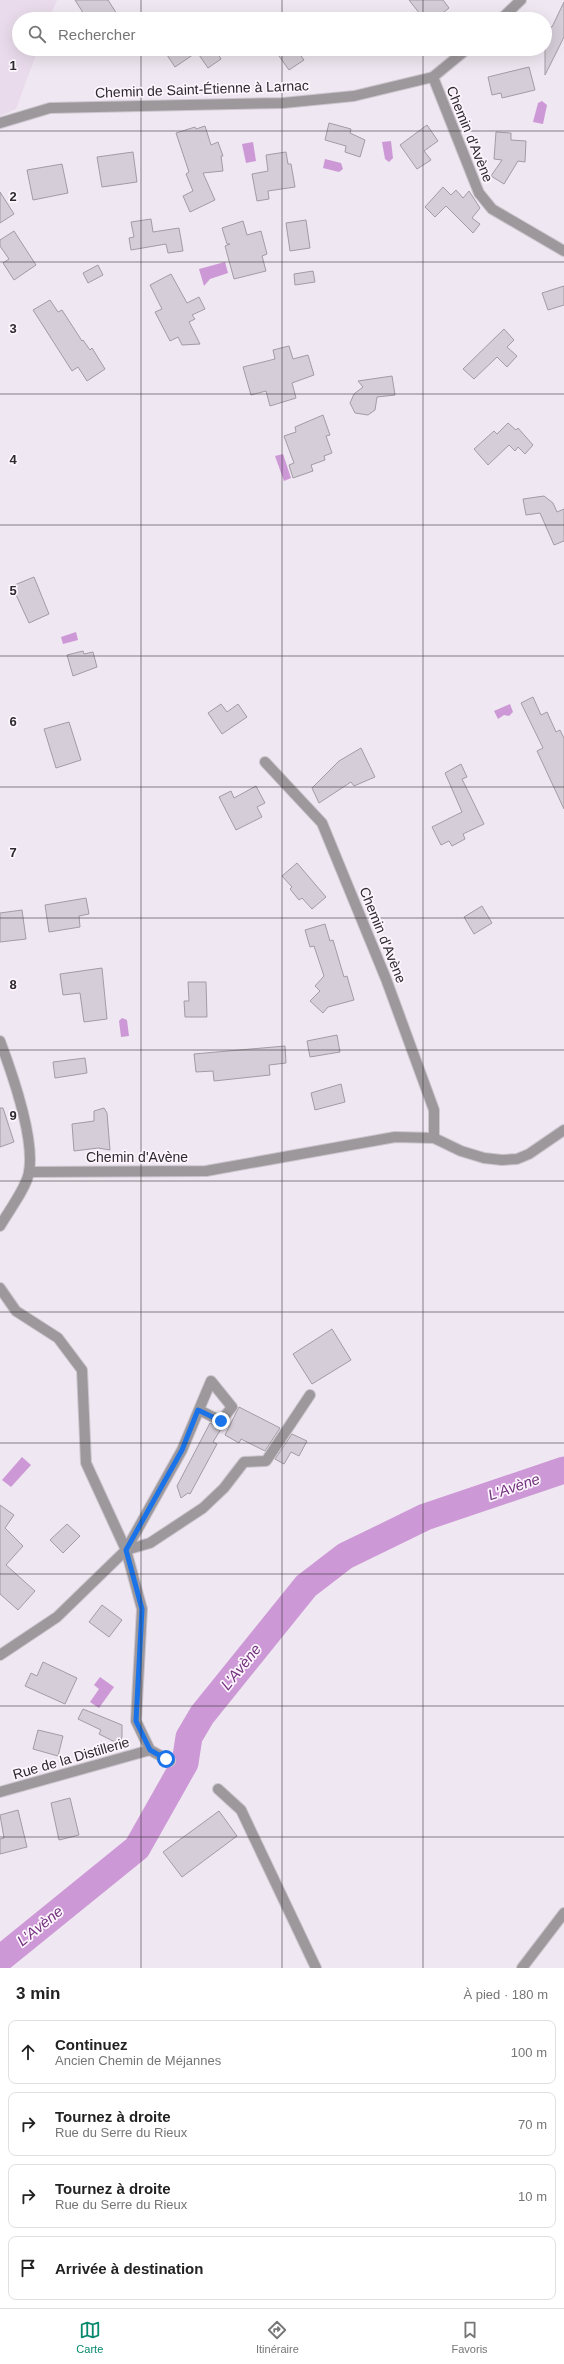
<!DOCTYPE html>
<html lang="fr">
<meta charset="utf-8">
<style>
:root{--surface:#fff;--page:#f2f2f2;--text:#222;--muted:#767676;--line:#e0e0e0;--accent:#06896d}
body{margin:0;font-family:Arial,sans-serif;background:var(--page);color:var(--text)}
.stop{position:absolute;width:12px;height:12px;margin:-9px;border:3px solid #1a73e8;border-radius:50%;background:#fff}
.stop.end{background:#1a73e8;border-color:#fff;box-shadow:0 1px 4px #0008}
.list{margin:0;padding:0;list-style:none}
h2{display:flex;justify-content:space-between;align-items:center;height:52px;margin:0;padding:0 16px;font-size:17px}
h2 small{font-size:13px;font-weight:400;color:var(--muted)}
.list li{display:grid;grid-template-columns:26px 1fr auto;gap:12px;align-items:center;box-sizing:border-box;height:64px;margin:0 8px 8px;padding:0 8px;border:1px solid var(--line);border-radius:8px}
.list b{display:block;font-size:15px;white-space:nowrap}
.list p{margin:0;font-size:13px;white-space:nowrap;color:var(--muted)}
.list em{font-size:13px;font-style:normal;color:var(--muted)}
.icon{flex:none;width:22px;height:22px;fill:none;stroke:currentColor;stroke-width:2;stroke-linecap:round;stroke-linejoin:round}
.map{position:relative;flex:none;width:564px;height:1968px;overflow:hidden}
.search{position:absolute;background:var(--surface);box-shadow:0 4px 16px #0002;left:12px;right:12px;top:12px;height:44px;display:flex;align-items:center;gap:10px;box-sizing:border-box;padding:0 14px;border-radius:22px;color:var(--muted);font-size:15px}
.sheet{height:340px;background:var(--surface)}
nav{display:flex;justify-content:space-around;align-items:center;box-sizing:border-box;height:56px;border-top:1px solid var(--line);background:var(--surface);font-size:11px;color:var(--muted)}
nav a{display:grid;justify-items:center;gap:2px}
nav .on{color:var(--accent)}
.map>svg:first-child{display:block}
.built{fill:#e9dbeb}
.water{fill:#cd98d6}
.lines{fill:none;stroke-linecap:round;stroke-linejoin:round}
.river{stroke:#cd98d6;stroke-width:27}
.building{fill:#d5cdd7;stroke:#a39ca5}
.minor-casing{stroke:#ccc5ce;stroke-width:12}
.minor{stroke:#9c989c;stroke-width:10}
.route{stroke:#1a73e8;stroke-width:5}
.grid{fill:none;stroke:#2d2a2e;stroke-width:1;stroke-opacity:0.55}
.labels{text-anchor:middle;stroke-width:3.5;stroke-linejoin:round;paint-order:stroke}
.street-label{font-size:14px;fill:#2d2a2e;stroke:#fdf4fe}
.water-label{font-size:15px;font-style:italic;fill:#74347f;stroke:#fdf4fe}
.grid-label{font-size:13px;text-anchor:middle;font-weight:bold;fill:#2d2a2e;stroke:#fdf4fe;stroke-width:3.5;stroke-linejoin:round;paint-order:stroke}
</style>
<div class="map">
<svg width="564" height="1968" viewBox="0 0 564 1968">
<rect width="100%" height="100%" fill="#efe7f1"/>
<path class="built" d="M0,0H57L49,19H19V49H38L16,109L0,116Z"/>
<g class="water">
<path d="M542,101L547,105L543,124L533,122L538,103Z"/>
<path d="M391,141L393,158L389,162L385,159L382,142Z"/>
<path d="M253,142L256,161L246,163L242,144Z"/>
<path d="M325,159L341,163L343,169L339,172L323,168Z"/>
<path d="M225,262L228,273L210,279L204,286L199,269Z"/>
<path d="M283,454L291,478L284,481L275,456Z"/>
<path d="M76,632L78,640L63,644L61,637Z"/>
<path d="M510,704L513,712L509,716L504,715L498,719L494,711Z"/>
<path d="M122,1018L127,1020L129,1036L121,1037L119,1021Z"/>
<path d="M22,1457L31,1465L11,1487L2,1480Z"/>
<path d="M100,1677L114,1687L99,1708L90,1702L99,1689L94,1685Z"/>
</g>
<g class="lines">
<path class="river" d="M0,1959L137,1848L185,1763L189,1737L202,1715L306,1586L345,1556L425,1517L564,1470"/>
</g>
<g class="building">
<path d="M75,0H108L117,14L110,19H87Z"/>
<path d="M409,0H443L449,8L435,19H424Z"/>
<path d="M564,2V37L545,75V33L548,26L552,27Z"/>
<path d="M163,49H215L221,59L208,68L197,52L175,67Z"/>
<path d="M274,49H296L304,60L289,70Z"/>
<path d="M529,67L535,90L502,98L501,93L492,95L488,77Z"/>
<path d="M329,123L351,129L350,133L365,140L360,157L345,152L346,146L325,140Z"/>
<path d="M427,125L438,141L424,151L431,160L417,169L400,145Z"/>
<path d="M205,126L211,145L218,142L223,156H221L223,171L203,173L215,200L190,212L183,196L193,191L186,174L189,172L176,133L195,127L196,129Z"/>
<path d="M496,132L511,133V140L526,141L525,162L518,161L504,184L491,176L502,160L494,159Z"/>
<path d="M133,152L137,182L102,187L97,157Z"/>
<path d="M286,152L288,164H291L295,187L268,191L269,199L257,201L252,174L268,171L266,155Z"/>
<path d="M62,164L68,193L33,200L27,170Z"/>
<path d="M443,187L451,195L456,190L463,198L469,191L480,208L472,218L480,224L473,233L446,206L435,217L425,207Z"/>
<path d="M0,192L14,214L0,223Z"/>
<path d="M151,219L153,232L179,228L183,251L168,253L166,244L131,250L129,238L134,237L131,222Z"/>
<path d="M306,220L310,248L290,251L286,223Z"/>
<path d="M243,221L247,235L261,231L267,254L262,256L266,271L234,279L225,246L230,244H227L222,228Z"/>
<path d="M14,231L36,265L14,280L3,263L9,259L0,246V240Z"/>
<path d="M98,265L103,275L88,283L83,273Z"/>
<path d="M313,271L315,282L295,285L294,274Z"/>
<path d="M171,274L187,303L199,297L205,309L192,315L195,319L189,322L200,344L182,345L178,337L170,341L155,312L162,309L150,285Z"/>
<path d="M564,286V305L548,310L542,293Z"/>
<path d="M50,300L58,312L62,310L82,341L83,340L90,350L92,348L105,369L87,381L78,367L72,371L33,310Z"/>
<path d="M504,329L514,340L507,347L517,356L507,367L497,357L474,379L463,369Z"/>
<path d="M289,346L293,359L308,355L314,375L292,383L296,398L270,406L266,391L251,395L243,367L275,359L273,350Z"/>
<path d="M392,376L395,395L377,397L375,410L368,415L355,413L350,403L354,394L363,387L358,381Z"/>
<path d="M323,415L330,435L326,436L332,453L324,456L325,460L311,465L313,471L293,478L289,465L294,463L284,436L296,432L295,427Z"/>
<path d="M508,423L516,430L518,428L533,445L525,454L518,447L515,451L509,445L488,465L474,449L494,431L497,434Z"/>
<path d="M544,496L553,503L557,512L564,509V541L554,545L540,513L526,515L523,499Z"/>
<path d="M34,577L49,614L29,623L12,586Z"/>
<path d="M83,651L84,654L93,652L97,667L73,676L67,655Z"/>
<path d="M533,697L541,715L547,712L556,732L560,730L564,738V809L537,751L543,748L521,703Z"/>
<path d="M221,704L227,712L238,704L247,717L222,734L208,713Z"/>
<path d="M69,722L81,760L56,768L44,729Z"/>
<path d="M361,748L375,777L354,786L351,782L319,803L312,788L339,761Z"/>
<path d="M461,764L467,777L462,779L484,824L463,834L465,839L452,846L449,841L441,845L432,827L462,812L445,773Z"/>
<path d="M256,786L265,803L257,807L262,817L236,830L219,797L231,791L234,798Z"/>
<path d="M297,863L326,897L312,909L302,898L299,900L290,889L292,887L282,876Z"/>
<path d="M86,898L89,914L79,916L80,927L49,932L45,905Z"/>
<path d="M482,906L492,923L474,934L464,917Z"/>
<path d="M22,910L26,939L0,942V913Z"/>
<path d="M325,924L330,941L333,940L344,977L347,976L354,1000L328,1007L323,1013L310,1001L320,991L315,986L324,976L314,946L310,947L305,930Z"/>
<path d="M102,968L107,1019L84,1022L80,993L63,995L60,974Z"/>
<path d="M188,982H206L207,1017H185L184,1001H189Z"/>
<path d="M337,1035L340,1052L310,1057L307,1041Z"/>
<path d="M285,1046L286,1063L269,1065L270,1075L214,1081L213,1071L196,1072L194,1054Z"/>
<path d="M85,1058L87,1073L55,1078L53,1062Z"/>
<path d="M341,1084L345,1102L315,1110L311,1093Z"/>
<path d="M0,1108H3L14,1142L0,1147Z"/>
<path d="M104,1108L107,1113L110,1150L98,1148L74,1151L72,1124L94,1121V1111Z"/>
<path d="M332,1329L351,1360L312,1384L293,1354Z"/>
<path d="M239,1407L280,1428L265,1451L241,1439L239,1443L225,1435Z"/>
<path d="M210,1423L221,1429L213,1442L217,1444L190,1494L188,1493L181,1498L177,1486Z"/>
<path d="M292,1434L307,1441L299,1456L291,1452L284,1464L275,1459Z"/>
<path d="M0,1505L14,1515L5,1528L23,1546L6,1565L35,1591L18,1610L0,1594Z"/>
<path d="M67,1524L80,1536L63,1553L50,1540Z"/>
<path d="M102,1605L122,1620L109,1637L89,1622Z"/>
<path d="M43,1662L77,1678L65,1704L25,1686L31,1673L37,1676Z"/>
<path d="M83,1709L122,1725V1737L119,1744L99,1734L101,1730L78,1719Z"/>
<path d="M38,1730L63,1736L58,1756L33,1749Z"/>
<path d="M70,1798L79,1835L59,1840L51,1803Z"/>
<path d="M18,1810L27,1847L0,1854V1839L4,1838L0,1815Z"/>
<path d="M219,1811L237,1836L182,1877L163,1852Z"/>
</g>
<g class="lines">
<defs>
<g id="minor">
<path d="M501,19L521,0"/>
<path d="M433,77L479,193L492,209L564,251"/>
<path d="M0,123L50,108L283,103L354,96L433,77L467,49"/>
<path d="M265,762L322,823L386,979L434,1110V1138"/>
<path d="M0,1041C12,1073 35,1138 29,1172C27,1187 8,1212 0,1226"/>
<path d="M29,1172L206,1171L395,1137L434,1138L461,1151L484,1158L502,1160L517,1159L529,1154L564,1130"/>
<path d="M0,1288L16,1311L58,1338L82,1370L86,1463L126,1550L142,1609L136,1721L150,1750L170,1761"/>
<path d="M126,1550L150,1543L203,1508L224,1488L244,1462L266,1461L310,1395"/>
<path d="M0,1655L57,1617L126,1550L182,1450L211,1381L232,1407L221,1421L199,1410"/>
<path d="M218,1789L241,1810L316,1968"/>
<path d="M0,1792L150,1750"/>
<path d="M522,1968L564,1913"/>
</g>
</defs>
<use href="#minor" class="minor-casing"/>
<use href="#minor" class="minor"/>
</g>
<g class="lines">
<path class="route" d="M166,1759L150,1750L136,1721L142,1609L126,1550L182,1450L198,1410L221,1421"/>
</g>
<path class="grid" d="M141,0V19M282,0V19M423,0V19M141,49V1968M282,49V1968M423,49V1968M0,131H564M0,262H564M0,394H564M0,525H564M0,656H564M0,787H564M0,918H564M0,1050H564M0,1181H564M0,1312H564M0,1443H564M0,1574H564M0,1706H564M0,1837H564"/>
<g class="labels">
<g class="street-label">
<text transform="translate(202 89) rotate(-2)" y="5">Chemin de Saint-Étienne à Larnac</text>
<text transform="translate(470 134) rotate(68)" y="5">Chemin d'Avène</text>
<text transform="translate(383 935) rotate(68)" y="5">Chemin d'Avène</text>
<text x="137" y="1162">Chemin d'Avène</text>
<text transform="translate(71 1758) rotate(-16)" y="5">Rue de la Distillerie</text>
</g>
<g class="water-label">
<text transform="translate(514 1487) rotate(-19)" y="5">L'Avène</text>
<text transform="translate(241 1667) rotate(-51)" y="5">L'Avène</text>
<text transform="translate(40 1926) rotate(-39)" y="5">L'Avène</text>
</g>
</g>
<g class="grid-label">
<text x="13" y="70">1</text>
<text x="13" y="201">2</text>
<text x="13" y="333">3</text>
<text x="13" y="464">4</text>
<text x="13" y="595">5</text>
<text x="13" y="726">6</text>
<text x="13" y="857">7</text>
<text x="13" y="989">8</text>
<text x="13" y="1120">9</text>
</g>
</svg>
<div class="stop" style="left:166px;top:1759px"></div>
<div class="stop end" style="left:221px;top:1421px"></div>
<div class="search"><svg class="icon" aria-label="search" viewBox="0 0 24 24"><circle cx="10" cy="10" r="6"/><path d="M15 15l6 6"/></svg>Rechercher</div>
</div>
<section class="sheet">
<h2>3 min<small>À pied · 180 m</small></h2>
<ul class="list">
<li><svg class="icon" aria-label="ahead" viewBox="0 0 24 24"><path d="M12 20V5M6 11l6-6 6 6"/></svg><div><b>Continuez</b><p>Ancien Chemin de Méjannes</p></div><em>100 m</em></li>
<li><svg class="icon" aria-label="right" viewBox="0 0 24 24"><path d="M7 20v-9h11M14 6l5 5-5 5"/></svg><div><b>Tournez à droite</b><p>Rue du Serre du Rieux</p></div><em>70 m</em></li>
<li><svg class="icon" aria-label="right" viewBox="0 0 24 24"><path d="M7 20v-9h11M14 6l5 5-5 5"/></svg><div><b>Tournez à droite</b><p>Rue du Serre du Rieux</p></div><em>10 m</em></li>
<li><svg class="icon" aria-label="arrive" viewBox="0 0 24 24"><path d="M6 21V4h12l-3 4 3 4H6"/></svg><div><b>Arrivée à destination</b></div></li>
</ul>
</section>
<nav>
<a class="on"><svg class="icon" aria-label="map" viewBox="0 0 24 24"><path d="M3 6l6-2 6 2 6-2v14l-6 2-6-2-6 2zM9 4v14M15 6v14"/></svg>Carte</a>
<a><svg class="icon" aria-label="directions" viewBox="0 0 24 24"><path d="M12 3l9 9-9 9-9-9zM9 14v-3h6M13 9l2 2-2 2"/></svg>Itinéraire</a>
<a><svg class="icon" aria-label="saved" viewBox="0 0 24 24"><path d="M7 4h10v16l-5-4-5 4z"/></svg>Favoris</a>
</nav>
